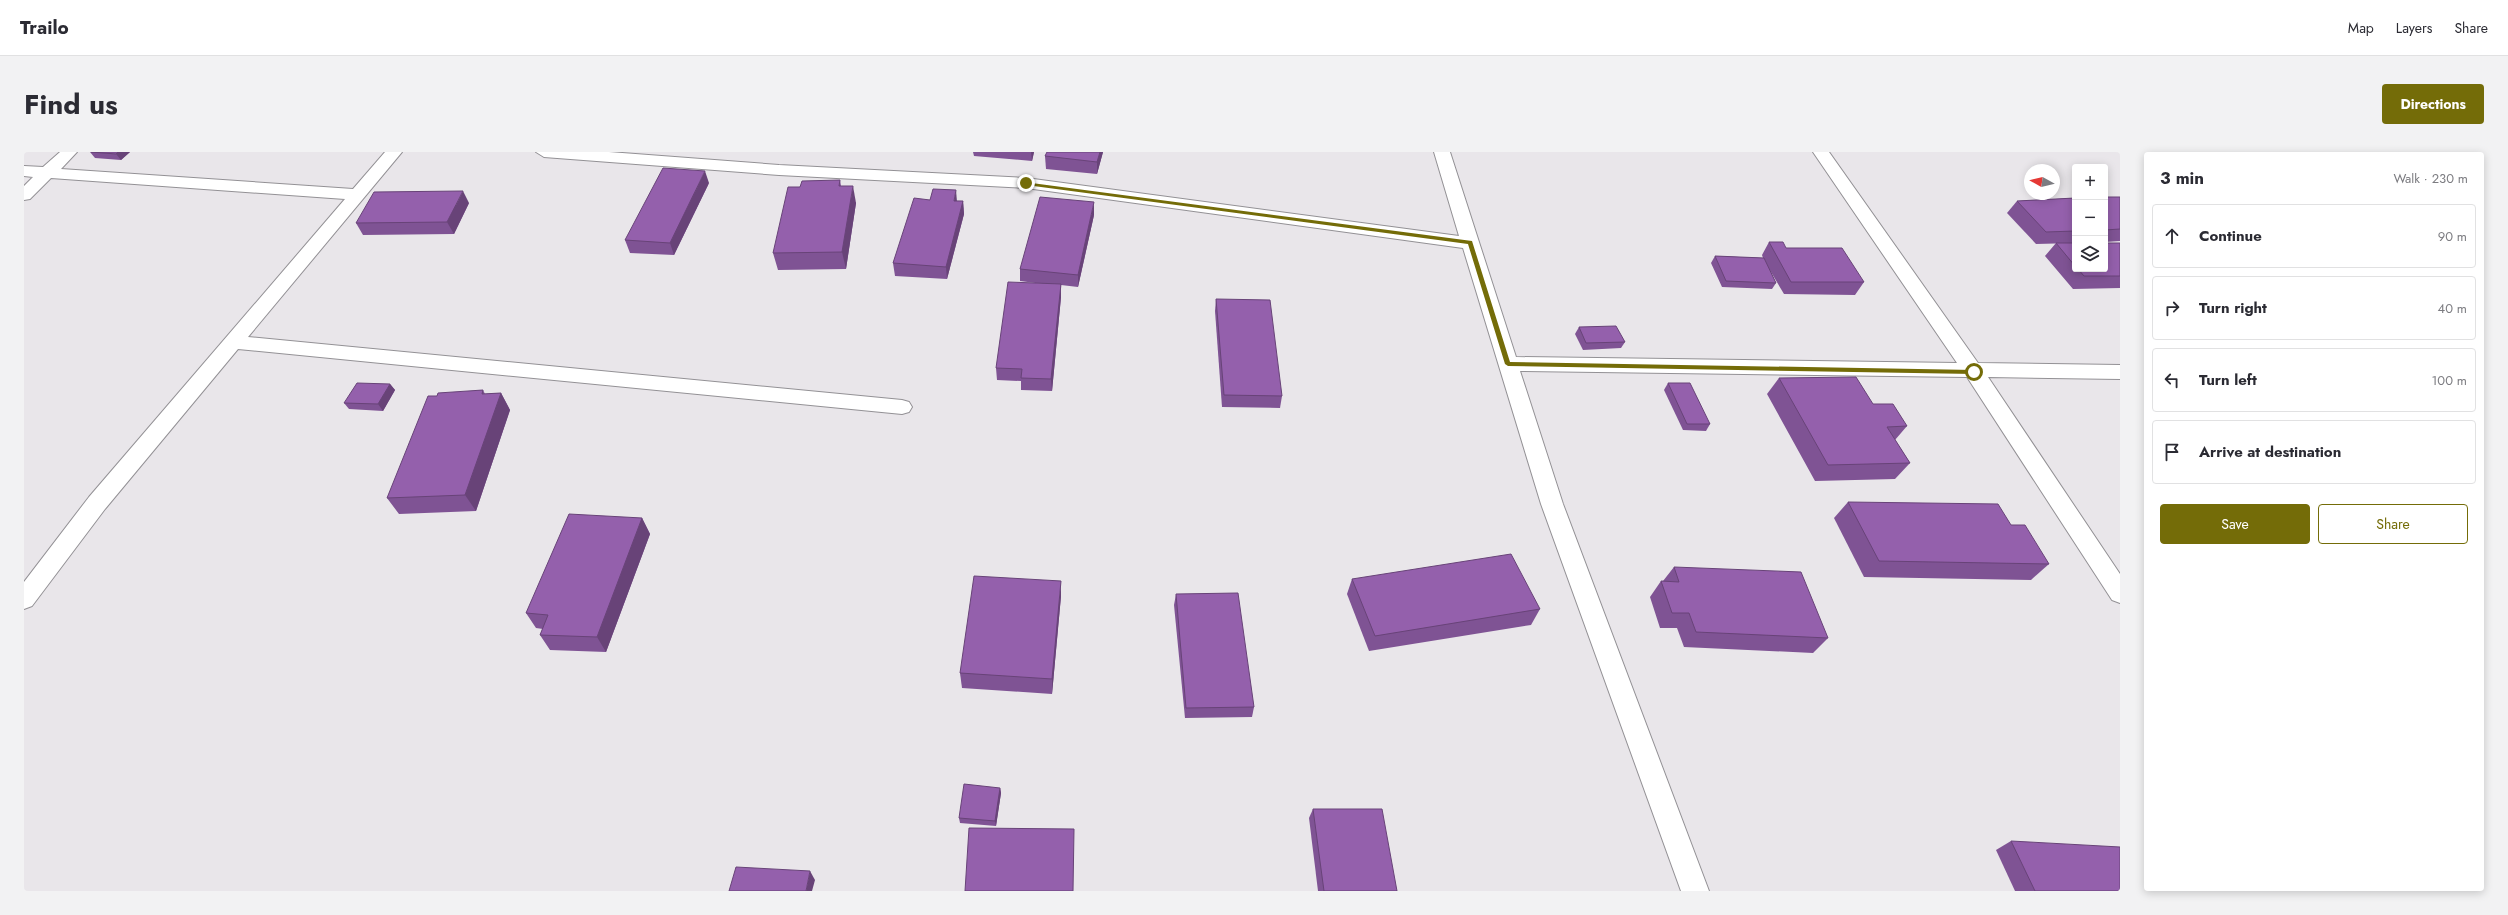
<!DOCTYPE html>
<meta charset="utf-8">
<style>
:root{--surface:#fff;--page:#f2f2f3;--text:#2b2b33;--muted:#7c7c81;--line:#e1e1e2;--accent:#746c08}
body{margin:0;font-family:Jost,sans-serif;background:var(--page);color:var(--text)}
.controls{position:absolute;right:12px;top:12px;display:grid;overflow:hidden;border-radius:4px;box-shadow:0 2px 10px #0003}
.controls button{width:36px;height:36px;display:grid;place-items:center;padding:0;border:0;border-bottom:1px solid var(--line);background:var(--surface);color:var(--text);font:20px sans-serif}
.compass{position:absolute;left:2000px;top:12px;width:36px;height:36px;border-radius:50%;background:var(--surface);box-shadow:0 2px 10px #0003;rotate:278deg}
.stop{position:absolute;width:12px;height:12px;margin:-9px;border:3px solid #746c08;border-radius:50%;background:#fff}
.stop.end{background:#746c08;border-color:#fff;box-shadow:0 1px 4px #0008}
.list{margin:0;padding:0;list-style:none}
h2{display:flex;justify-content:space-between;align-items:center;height:52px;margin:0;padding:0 16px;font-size:17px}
h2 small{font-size:13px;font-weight:400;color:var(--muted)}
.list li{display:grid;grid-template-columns:26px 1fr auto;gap:12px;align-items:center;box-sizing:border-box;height:64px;margin:0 8px 8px;padding:0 8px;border:1px solid var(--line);border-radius:4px}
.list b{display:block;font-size:15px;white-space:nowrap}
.list em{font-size:13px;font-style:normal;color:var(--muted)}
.actions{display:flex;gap:8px;padding:12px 16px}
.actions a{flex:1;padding:9px 0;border:1px solid var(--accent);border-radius:4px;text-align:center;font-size:14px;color:var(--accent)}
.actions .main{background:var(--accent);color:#fff}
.icon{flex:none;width:22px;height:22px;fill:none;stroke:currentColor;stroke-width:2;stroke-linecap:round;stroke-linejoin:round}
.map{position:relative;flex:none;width:2096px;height:739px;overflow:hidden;border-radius:4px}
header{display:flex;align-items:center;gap:24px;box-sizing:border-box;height:56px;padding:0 20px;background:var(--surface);border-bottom:1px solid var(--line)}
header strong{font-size:19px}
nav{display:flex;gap:22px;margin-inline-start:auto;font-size:14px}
.intro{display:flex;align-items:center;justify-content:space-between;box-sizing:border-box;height:96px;padding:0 24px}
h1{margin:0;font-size:28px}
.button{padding:10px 18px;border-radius:4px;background:var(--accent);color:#fff;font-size:14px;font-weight:700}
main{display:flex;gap:24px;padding:0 24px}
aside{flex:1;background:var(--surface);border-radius:4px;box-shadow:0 2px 10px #0003}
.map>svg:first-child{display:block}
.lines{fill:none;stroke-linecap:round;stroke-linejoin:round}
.minor-casing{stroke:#939195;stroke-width:2}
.minor{fill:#fff;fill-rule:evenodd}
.wall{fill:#7f5394}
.shaded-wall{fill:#684378}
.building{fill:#9460ac;stroke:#684378}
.route{fill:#746c08}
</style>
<header>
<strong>Trailo</strong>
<nav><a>Map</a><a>Layers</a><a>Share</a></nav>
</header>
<div class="intro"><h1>Find us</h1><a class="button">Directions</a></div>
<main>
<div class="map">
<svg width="2096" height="739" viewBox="0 0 2096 739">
<rect width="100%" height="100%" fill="#e9e6ea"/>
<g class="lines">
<defs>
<g id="minor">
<path d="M36,0H53L37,17L329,37L361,0H378L224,185L878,248L885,250L888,255L885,260L878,262L214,197L81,357L8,454L0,457V430L65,345L321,47L27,26L6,47L0,48V34L9,25L0,24V14L19,15Z"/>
<path d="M512,0H585L755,13L1002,26L1435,84L1410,0H1426L1492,205L1933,211L1789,0H1805L1954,211L2096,213V227L1964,225L2096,422V451L2088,448L1943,225L1496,219L1539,352L1685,739H1657L1517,352L1439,96L1002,36L755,23L520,5Z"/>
</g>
</defs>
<use href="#minor" class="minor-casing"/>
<use href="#minor" class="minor"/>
</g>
<g class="wall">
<path d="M66,0H106L97,8L71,6Z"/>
<path d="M949,0H1010L1008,9L950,4Z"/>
<path d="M1079,0L1073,22L1022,17L1021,4Z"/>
<path d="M816,28L817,34L832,51L822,117L754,118L749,101L776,35Z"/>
<path d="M685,31L650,103L606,101L601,88Z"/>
<path d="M2081,45H2096V89L2081,90Z"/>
<path d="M2051,46V91L2012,92L1983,61L1993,49Z"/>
<path d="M906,48L939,49L940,62L923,127L871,124L869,111Z"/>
<path d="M445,51L430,82L339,83L332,71Z"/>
<path d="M1070,63L1054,135L1037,133V145L1028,239L997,238V229L973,228L972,216L1019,132L996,129V117Z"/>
<path d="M1745,90L1762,96L1840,130L1831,143L1760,142L1744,115L1752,131L1748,137L1698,135L1687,111L1691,104L1739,106L1738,103Z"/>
<path d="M2032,91H2051V117H2081L2096,91V136L2049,137L2021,104Z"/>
<path d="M1192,147L1258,244L1256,256L1198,255L1191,159Z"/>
<path d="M1555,175L1601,190L1597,196L1559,198L1551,182Z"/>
<path d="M1755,226L1849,252L1883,274L1871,288L1886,311L1871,327L1791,329L1743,242Z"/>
<path d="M1644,231L1686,272L1682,279L1659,278L1640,238Z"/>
<path d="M366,232L371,238L359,259L325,257L320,251Z"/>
<path d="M459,238L461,242L477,241L486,258L452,359L375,362L363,346L413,244Z"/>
<path d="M1824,350L1987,373L2025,412L2007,428L1840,425L1810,366Z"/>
<path d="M618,366L626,382L582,500L526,498L516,483L519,477L512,476L502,461Z"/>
<path d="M1650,415L1804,486L1789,501L1660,495L1653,476H1636L1626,445L1637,429H1639Z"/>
<path d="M1328,427L1516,457L1507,473L1345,499L1323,442Z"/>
<path d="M1152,442L1230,555L1228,565L1161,566L1150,453Z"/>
<path d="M1037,444L1028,542L938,536L936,521Z"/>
<path d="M976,636L977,641L972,674L936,671L935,666Z"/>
<path d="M1289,657L1373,739H1294L1285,666Z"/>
<path d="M1987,689L2096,739H1991L1972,698Z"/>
</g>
<g class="shaded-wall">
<path d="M94,0H106L97,8L92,2Z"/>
<path d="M1007,0H1010L1008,9Z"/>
<path d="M1076,0H1079L1073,22V10Z"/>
<path d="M681,19L685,31L650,103L646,91Z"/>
<path d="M829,34L832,51L822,117L818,100Z"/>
<path d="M932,38L933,50L930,49Z"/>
<path d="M439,39L445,51L430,82L423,70Z"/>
<path d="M939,49L940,62L923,127L922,115Z"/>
<path d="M1070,50V63L1054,135V123Z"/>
<path d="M1037,132V145L1028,239L1027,227Z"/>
<path d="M366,232L371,238L359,259L354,252Z"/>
<path d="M477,241L486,258L452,359L441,343Z"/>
<path d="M618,366L626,382L582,500L573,485Z"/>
<path d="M1037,429V444L1028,542V527Z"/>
<path d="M976,636L977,641L972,674L971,669Z"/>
<path d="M786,719L791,728L788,739H782Z"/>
</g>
<g class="building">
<path d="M67,0H94L92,2Z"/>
<path d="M1023,0H1076L1073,10L1021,4Z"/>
<path d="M639,16L681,19L646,91L601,88Z"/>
<path d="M816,28L815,34H829L818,100L749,101L764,35H776L778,29Z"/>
<path d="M909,37L932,38L930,49H939L922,115L869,111L890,46L906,48Z"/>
<path d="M439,39L423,70L332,71L350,40Z"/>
<path d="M1016,45L1070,50L1054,123L996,117Z"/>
<path d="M2081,45H2096V77L2081,78Z"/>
<path d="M2051,46V79L2022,80L1993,49Z"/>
<path d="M1745,90H1759L1762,96H1818L1840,130H1767Z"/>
<path d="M2032,91H2051V114Z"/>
<path d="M2081,91H2096V124H2060L2054,117H2081Z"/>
<path d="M1691,104L1740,106L1752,131L1702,129Z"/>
<path d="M984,130L1037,132L1027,227L997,226L998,217L972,216Z"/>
<path d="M1192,147L1246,148L1258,244L1200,243Z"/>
<path d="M1592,174L1601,190L1562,191L1555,175Z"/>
<path d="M1832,225L1849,252H1869L1883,274L1863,275L1886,311L1804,313L1755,226Z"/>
<path d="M333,231L366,232L354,252L320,251Z"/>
<path d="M1644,231H1666L1686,272H1663Z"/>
<path d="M459,238L458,242L477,241L441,343L363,346L404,244H413L414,241Z"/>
<path d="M1824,350L1974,352L1987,373H2001L2025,412L1855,409Z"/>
<path d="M545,362L618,366L573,485L516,483L524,463L502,461Z"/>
<path d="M1487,402L1516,457L1351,484L1328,427Z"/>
<path d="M1650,415L1777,420L1804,486L1672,480L1665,461H1648L1637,429L1655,430Z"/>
<path d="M950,424L1037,429L1028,527L936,521Z"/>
<path d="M1214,441L1230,555L1162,556L1152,442Z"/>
<path d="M940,632L976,636L971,669L935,666Z"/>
<path d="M1289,657H1358L1373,739H1300Z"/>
<path d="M945,676L1050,677L1049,739H941Z"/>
<path d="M1987,689L2096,695V739H2011Z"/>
<path d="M712,715L786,719L782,739H705Z"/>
</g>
<path class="route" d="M1000,30L1448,89L1486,210L1950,218L1953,220L1950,222L1484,214L1481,212L1444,92L1002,33Z"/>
</svg>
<div class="controls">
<button>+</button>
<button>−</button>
<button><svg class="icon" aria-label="layers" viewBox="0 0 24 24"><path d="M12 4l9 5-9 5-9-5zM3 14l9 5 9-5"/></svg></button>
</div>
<svg class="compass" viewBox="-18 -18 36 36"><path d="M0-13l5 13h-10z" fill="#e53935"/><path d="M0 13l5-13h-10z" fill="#7c7c81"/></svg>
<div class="stop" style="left:1950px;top:220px"></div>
<div class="stop end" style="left:1002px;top:31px"></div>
</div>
<aside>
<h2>3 min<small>Walk · 230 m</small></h2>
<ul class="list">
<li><svg class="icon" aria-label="ahead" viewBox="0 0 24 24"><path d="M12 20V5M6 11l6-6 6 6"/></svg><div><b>Continue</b></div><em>90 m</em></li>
<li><svg class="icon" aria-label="right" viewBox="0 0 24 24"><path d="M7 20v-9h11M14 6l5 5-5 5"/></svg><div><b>Turn right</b></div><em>40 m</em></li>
<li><svg class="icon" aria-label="left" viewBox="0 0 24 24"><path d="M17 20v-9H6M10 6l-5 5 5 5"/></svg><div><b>Turn left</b></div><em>100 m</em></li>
<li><svg class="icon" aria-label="arrive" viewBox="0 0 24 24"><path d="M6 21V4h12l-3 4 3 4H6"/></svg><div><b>Arrive at destination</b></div></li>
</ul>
<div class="actions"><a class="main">Save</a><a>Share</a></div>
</aside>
</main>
